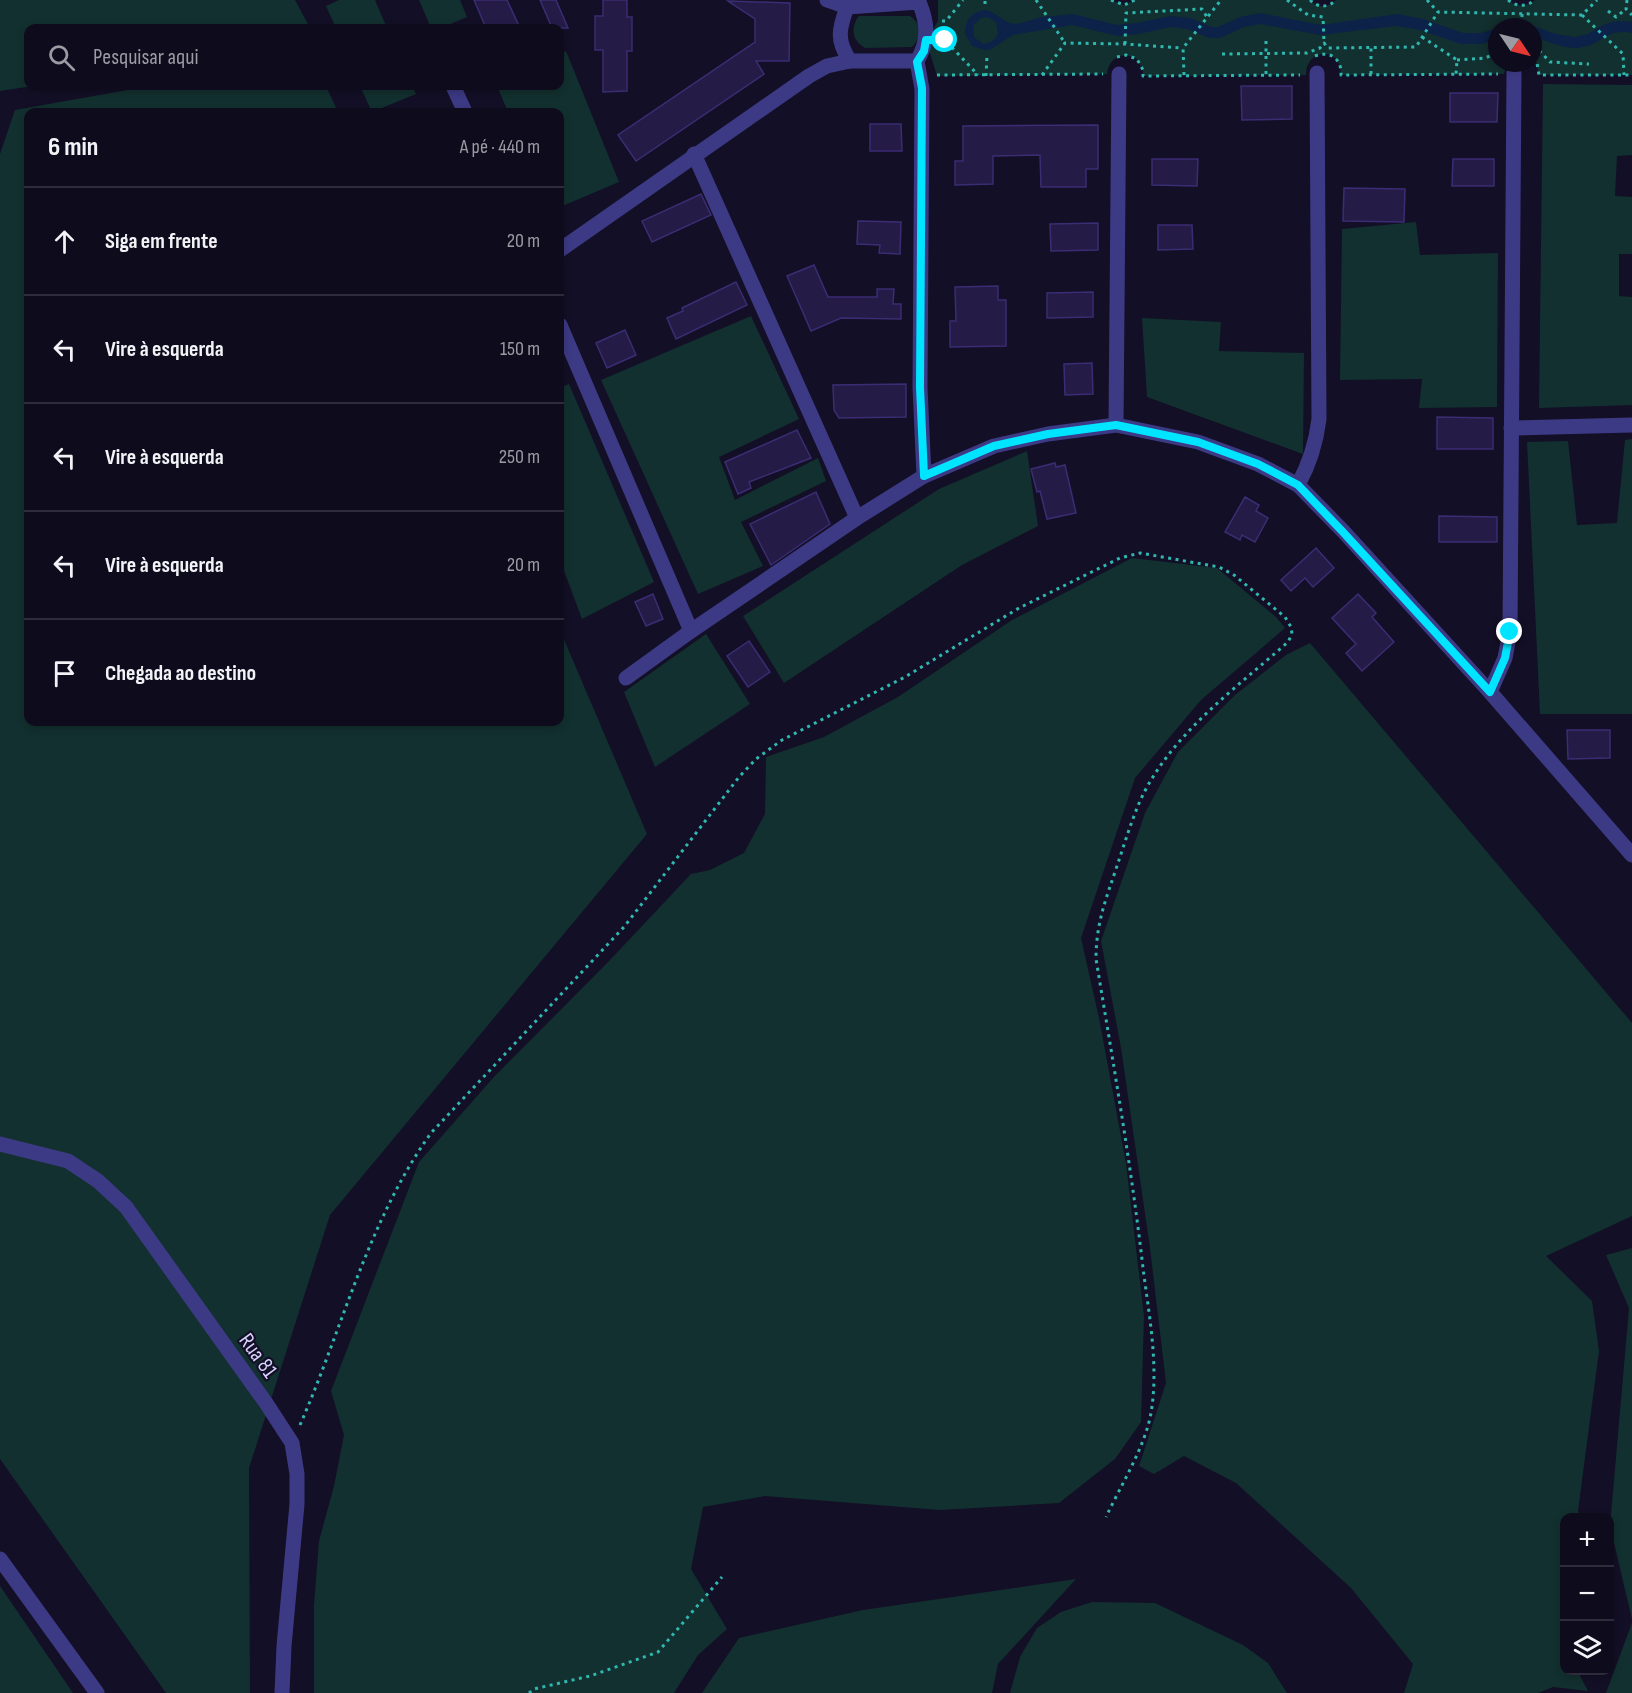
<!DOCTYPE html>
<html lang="pt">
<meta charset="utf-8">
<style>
:root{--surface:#0e0b1c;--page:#171425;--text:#f1f3f6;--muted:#9b9ba3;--line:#2e2b3b}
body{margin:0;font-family:"Sofia Sans Condensed",sans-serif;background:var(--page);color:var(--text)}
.controls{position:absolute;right:18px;bottom:18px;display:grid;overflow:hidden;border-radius:12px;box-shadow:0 3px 9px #0003}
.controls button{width:54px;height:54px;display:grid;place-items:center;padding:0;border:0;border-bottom:2px solid var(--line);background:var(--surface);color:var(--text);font:30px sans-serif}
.compass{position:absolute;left:1488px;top:18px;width:54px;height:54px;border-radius:50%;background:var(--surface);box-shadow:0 3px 9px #0003;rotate:125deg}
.stop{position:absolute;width:18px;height:18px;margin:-14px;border:4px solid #00e5ff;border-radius:50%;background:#fff}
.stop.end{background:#00e5ff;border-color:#fff;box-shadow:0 2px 6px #0008}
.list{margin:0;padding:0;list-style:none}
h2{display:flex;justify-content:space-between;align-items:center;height:78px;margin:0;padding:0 24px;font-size:26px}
h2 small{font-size:20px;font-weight:400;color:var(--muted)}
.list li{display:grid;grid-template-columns:39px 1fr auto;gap:18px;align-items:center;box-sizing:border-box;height:108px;padding:0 24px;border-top:2px solid var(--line)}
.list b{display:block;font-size:22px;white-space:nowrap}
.list em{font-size:20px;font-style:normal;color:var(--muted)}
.icon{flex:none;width:33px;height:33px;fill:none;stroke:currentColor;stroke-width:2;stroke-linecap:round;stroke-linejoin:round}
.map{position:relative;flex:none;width:1632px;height:1693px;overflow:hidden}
.search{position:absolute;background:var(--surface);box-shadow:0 3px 9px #0003;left:24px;top:24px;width:540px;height:66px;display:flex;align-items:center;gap:15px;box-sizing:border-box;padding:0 21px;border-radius:12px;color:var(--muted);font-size:22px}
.panel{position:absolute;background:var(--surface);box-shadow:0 3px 9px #0003;left:24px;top:108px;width:540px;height:618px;border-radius:12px}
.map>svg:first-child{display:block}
.green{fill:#12302f}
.water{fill:#0c2248;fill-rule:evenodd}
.building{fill:#241b47;stroke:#3b2d73;stroke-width:1.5}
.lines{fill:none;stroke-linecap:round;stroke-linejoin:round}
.path{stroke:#2fb8b0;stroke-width:3;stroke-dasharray:3 4.5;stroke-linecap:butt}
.street{stroke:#3d3a85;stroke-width:15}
.route{stroke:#00e5ff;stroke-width:8}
.labels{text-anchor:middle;stroke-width:4.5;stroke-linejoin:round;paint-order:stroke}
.street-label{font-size:22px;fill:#d9d4ff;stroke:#130f26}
</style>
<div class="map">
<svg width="1632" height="1693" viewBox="0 0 1632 1693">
<rect width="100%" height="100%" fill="#130f26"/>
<g class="green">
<path d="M0,0H295L310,28H28V86H33L0,91Z"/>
<path d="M339,0H375L387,28H336L326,6Z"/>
<path d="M419,0H460L467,17L441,28H431Z"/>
<path d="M938,0H1111L1124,5L1135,0H1310C1318,8 1328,8 1336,0H1508C1517,7 1526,7 1535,0H1632V75H1539L1537,64L1533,58V27H1497V63H1507L1504,74L1341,75C1342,47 1306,47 1306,75L1143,76V70L1137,59C1123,51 1109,57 1107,74L937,76L926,40L938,21Z"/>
<path d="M859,16H910C922,24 922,37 912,47L865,48C852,41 850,27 859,16Z"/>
<path d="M566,51L619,182L560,207V112H508L497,86H560V54Z"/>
<path d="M1543,84L1632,85V155L1617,156L1615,196L1632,197V254H1619V296L1632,297V405L1539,408Z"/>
<path d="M150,86H326L338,112H28V722H560V630L647,834L330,1215L249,1468L250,1693H166L0,1459V154L15,110Z"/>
<path d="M360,86H412L416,94L372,112Z"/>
<path d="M1416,222L1420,255L1498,253L1497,407L1419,408L1422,379L1340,380L1342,229Z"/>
<path d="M751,316L799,419L719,457L735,500L818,458L826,481L741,522L763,566L698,594L601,380Z"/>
<path d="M1142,318L1221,322L1219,351L1304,353L1303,454L1147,397Z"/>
<path d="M569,384L654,582L582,619L560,560V388Z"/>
<path d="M1632,439V714H1540L1527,442L1568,441L1577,525L1617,523L1625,440Z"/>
<path d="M1027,451L1038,526L962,565L784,683L743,616L939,489Z"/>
<path d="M1132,558L1217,568L1276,617L1285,628L1201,700L1135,778L1081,938L1099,1018L1126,1163L1144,1316L1141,1422L1115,1459L1059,1503L940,1510L765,1496L703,1507L691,1569L727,1629L698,1655L674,1693H314V1605L319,1541L334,1486L344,1435L331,1391L419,1162L493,1078L609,961L691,874L710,870L744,853L765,814L766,757L824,737L898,697L1012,620Z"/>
<path d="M706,634L750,704L655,767L624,692Z"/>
<path d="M1310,643L1632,1023V1216L1546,1256L1592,1301L1599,1351L1578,1511L1580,1517L1564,1518V1670L1582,1671L1580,1676L1588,1691L1553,1687L1538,1693H1404L1413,1664L1351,1588L1236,1483L1184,1456L1154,1474L1139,1466L1166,1383L1150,1248L1121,1048L1101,941L1145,813L1178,752L1235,695L1286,655Z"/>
<path d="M1632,1248V1619L1610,1526L1629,1308L1606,1255Z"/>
<path d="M1076,1579L998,1664L992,1693H702L739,1638L863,1610Z"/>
<path d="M0,1586L73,1693H0Z"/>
<path d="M1092,1602L1155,1603L1243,1645L1268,1663L1287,1693H1010L1020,1657L1037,1628L1061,1612Z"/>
<path d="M1632,1623V1693H1606Z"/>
</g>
<g class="water">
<path d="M984,10L990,11L1009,23L1017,24L1042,17L1073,14L1117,25L1136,23L1171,16L1190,18L1212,27H1218L1240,17L1260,13L1321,25L1397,14L1423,19L1463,33H1481L1497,28V40L1482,44H1461L1420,30L1396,26L1320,35L1260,24L1244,27L1220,38H1210L1187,29L1171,27L1138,34L1117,36L1072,25L1013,35L991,49L985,50L972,46L965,34C965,21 970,13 984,10ZM987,17L996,22L998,34C995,40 991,43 983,44L974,37L973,26L981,18Z"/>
<path d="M1618,21L1632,22V33C1606,28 1604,43 1583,47C1566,51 1550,41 1533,37V27H1505L1530,25L1556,34L1575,37L1588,34L1605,24Z"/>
</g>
<g class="building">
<path d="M474,0H507L520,28H486Z"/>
<path d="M540,0H556L568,28H552Z"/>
<path d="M603,0H627V17H632V51H627V91L603,92V50H595V16H603Z"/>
<path d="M728,1L790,3L789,61H756L764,74L636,161L618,135L755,42V19Z"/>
<path d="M1241,86H1292V119L1242,120Z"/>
<path d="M1450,93H1498L1497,122H1450Z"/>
<path d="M870,124H901L902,151H870Z"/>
<path d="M1098,125V169H1086V187H1041L1040,155L993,156V184L955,185V161H963V126Z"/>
<path d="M1152,159H1198L1197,186L1152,185Z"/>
<path d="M1453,159H1494V186H1452Z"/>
<path d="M1344,188L1405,189L1404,222L1343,221Z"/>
<path d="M701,194L711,215L652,242L642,221Z"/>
<path d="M858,221L901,222L900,254L879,253L880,245L857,244Z"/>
<path d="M1098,223V250L1051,251L1050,224Z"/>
<path d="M1158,225H1192L1193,249L1158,250Z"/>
<path d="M814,265L828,297H877V289H894L893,304H901V319L841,318L811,331L787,276Z"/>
<path d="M736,282L747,305L676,339L667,318L683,311L682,308Z"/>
<path d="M998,286V300H1006V346L950,347V321H956L955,287Z"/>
<path d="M1093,292V317L1047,318V293Z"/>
<path d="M625,330L636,355L607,368L596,343Z"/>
<path d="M1092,363L1093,394L1065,395L1064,364Z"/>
<path d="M906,384V417L839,418L834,410L833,385Z"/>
<path d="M1437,417L1493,418V449H1437Z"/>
<path d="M797,430L811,458L749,482L751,488L738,494L725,462Z"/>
<path d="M1055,463L1056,467L1065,465L1076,513L1047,519L1040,491L1037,492L1031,469Z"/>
<path d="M816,492L830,524L771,565L750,524Z"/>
<path d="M1245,497L1259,505L1256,511L1268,518L1255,542L1242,535L1240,540L1225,532Z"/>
<path d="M1439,516L1497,517V542H1439Z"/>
<path d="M1316,548L1334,568L1313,587L1305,578L1291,591L1281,580Z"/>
<path d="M653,594L663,619L646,626L635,602Z"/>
<path d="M1358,594L1376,613L1372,617L1394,642L1362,671L1346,653L1356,644L1332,618Z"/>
<path d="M749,641L770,672L748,687L727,656Z"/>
<path d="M1567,730H1610V758L1568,759Z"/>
</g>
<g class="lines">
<g class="path">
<path d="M1036,0L1065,43"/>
<path d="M1111,0L1124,5L1135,0"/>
<path d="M1287,0L1308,15L1323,17L1324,43"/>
<path d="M1310,0C1318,8 1328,8 1336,0"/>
<path d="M1427,0L1438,12L1582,15L1597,0"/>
<path d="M1508,0C1517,7 1526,7 1535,0"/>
<path d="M1627,0L1626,9L1632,15"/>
<path d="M985,4V0"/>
<path d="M1608,11L1616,17L1626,9"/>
<path d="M1522,14V27"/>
<path d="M1582,15L1623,54L1624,75"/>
<path d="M942,21H946L963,0"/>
<path d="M1422,37L1457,60L1456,74"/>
<path d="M940,40H945L978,75"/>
<path d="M1125,44L1126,13L1202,9L1207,17"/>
<path d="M1533,47L1537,48L1550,62L1589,64"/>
<path d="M1222,54L1307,53L1320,48L1324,43L1328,48L1416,47L1438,12"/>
<path d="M1315,56C1330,50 1342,59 1341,75L1498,74"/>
<path d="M1117,57L1126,55L1137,59L1143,70V76L1300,75"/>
<path d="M1533,58L1537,63L1539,75H1632"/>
<path d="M1457,60L1485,58L1497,53"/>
<path d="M1266,74V37"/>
<path d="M1371,74V47"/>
<path d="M937,75L1103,74"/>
<path d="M1042,75L1065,43L1125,44L1183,48"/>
<path d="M1184,75L1183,48L1221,0"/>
<path d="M986,76L987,56"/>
<path d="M300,1425C343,1327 368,1221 431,1133L624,927L739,777L756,759L782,740L905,677L1019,608L1120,558L1140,553L1219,567L1234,575L1285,617L1291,627L1292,634L1288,642C1235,689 1170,735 1140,801C1131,822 1124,845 1117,866C1106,899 1096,923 1096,959C1113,1062 1131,1164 1143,1268C1149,1315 1159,1366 1151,1413C1145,1447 1121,1485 1106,1517"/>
<path d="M529,1693L534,1689L590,1676L658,1652L722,1577"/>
</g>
<g class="street">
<path d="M827,0L847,7L919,2C928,23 929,41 917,61L922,89L920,387L924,476"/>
<path d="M847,7C839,29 836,40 850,61H917"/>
<path d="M453,86L465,112"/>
<path d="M694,154L857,518"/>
<path d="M560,250L809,76L827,66L850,61"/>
<path d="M560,325L691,631"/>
<path d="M1116,425L1119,74"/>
<path d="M1511,428L1632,425"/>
<path d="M1298,485C1310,463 1316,444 1319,419L1317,73"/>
<path d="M626,678L691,631L857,518L924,476L994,446L1048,434L1116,425L1198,442L1258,464L1298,485L1343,531L1490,692L1632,855"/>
<path d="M1490,692L1505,658L1510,632L1514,72"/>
<path d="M0,1144L68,1161L98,1181L126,1207L266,1403L292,1443L297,1474V1504L284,1646L282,1693"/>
<path d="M0,1559L97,1693"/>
</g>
</g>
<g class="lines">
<path class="route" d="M945,40H926L924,51L917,62L922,88L920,387L924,476L994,446L1048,434L1116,425L1198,442L1258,464L1298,485L1342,531L1490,692L1505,658L1510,632"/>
</g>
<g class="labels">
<g class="street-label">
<text transform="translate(259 1355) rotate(54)" y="8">Rua 81</text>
</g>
</g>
</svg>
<div class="controls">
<button>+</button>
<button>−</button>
<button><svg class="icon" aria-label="layers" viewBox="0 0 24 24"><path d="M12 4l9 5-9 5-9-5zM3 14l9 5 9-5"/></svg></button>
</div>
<svg class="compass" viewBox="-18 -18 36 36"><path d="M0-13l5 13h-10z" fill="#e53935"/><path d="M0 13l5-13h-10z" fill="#9b9ba3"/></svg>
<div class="stop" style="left:945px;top:40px"></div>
<div class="stop end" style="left:1510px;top:632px"></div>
<div class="search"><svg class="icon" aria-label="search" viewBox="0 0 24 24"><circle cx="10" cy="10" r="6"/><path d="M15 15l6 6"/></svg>Pesquisar aqui</div>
<section class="panel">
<h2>6 min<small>A pé · 440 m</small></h2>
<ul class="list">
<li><svg class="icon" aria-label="ahead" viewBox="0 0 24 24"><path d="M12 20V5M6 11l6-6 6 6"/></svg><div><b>Siga em frente</b></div><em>20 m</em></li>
<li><svg class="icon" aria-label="left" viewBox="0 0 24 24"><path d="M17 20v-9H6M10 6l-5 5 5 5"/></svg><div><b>Vire à esquerda</b></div><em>150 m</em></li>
<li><svg class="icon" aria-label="left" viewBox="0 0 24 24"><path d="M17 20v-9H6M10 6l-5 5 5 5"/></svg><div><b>Vire à esquerda</b></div><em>250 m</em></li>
<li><svg class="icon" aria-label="left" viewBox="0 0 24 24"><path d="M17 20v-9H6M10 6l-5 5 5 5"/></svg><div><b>Vire à esquerda</b></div><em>20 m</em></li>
<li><svg class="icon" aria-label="arrive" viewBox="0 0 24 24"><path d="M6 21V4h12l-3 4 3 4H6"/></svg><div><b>Chegada ao destino</b></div></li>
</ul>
</section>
</div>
